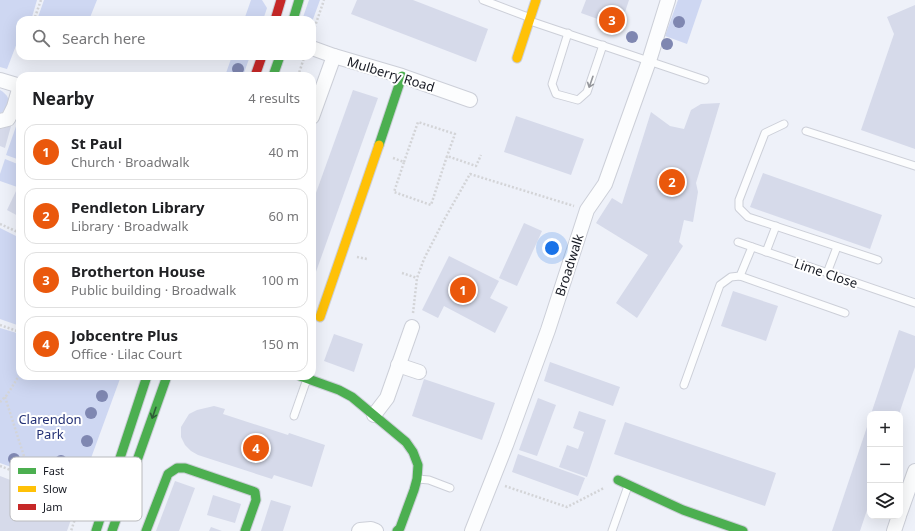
<!DOCTYPE html>
<meta charset="utf-8">
<style>
:root{--surface:#fff;--page:#f6f6f6;--text:#202124;--muted:#757577;--line:#e0e0e0;--accent:#ea580c}
body{margin:0;font-family:"Noto Sans",sans-serif;background:var(--page);color:var(--text)}
.controls{position:absolute;right:12px;bottom:12px;display:grid;overflow:hidden;border-radius:8px;box-shadow:0 4px 16px #0002}
.controls button{width:36px;height:36px;display:grid;place-items:center;padding:0;border:0;border-bottom:1px solid var(--line);background:var(--surface);color:var(--text);font:20px sans-serif}
.you{position:absolute;left:552px;top:248px;width:14px;height:14px;margin:-10px;border:3px solid #fff;border-radius:50%;background:#1a73e8;box-shadow:0 0 0 6px #1a73e833}
.badge{display:grid;place-items:center;width:26px;height:26px;border-radius:50%;background:var(--accent);color:#fff;font-size:13px;font-weight:700}
.pin{position:absolute;translate:-50% -50%;border:2px solid #fff;box-shadow:0 1px 4px #0006}
.list{margin:0;padding:0;list-style:none}
h2{display:flex;justify-content:space-between;align-items:center;height:52px;margin:0;padding:0 16px;font-size:17px}
h2 small{font-size:13px;font-weight:400;color:var(--muted)}
.list li{display:grid;grid-template-columns:26px 1fr auto;gap:12px;align-items:center;box-sizing:border-box;height:56px;margin:0 8px 8px;padding:0 8px;border:1px solid var(--line);border-radius:12px}
.list b{display:block;font-size:15px;white-space:nowrap}
.list p{margin:0;font-size:13px;white-space:nowrap;color:var(--muted)}
.list em{font-size:13px;font-style:normal;color:var(--muted)}
.icon{flex:none;width:22px;height:22px;fill:none;stroke:currentColor;stroke-width:2;stroke-linecap:round;stroke-linejoin:round}
.map{position:relative;flex:none;width:915px;height:531px;overflow:hidden}
.search{position:absolute;background:var(--surface);box-shadow:0 4px 16px #0002;left:16px;top:16px;width:300px;height:44px;display:flex;align-items:center;gap:10px;box-sizing:border-box;padding:0 14px;border-radius:12px;color:var(--muted);font-size:15px}
.panel{position:absolute;background:var(--surface);box-shadow:0 4px 16px #0002;left:16px;top:72px;width:300px;height:308px;border-radius:12px}
.map>svg:first-child{display:block}
.green{fill:#ced7f2}
.building{fill:#d6daea}
.lines{fill:none;stroke-linecap:round;stroke-linejoin:round}
.lane-casing{stroke:#cccfd8;stroke-width:9}
.street-casing{stroke:#cccfd8;stroke-width:16}
.fast-casing{stroke:#cccfd8;stroke-width:11}
.slow-casing{stroke:#cccfd8;stroke-width:11}
.jam-casing{stroke:#cccfd8;stroke-width:11}
.path{stroke:#d3d4d7;stroke-width:2.5;stroke-dasharray:2 2;stroke-linecap:butt}
.lane{stroke:#fcfdfe;stroke-width:7}
.street{stroke:#fcfdfe;stroke-width:14}
.fast{stroke:#4caf50;stroke-width:9}
.slow{stroke:#ffc107;stroke-width:9}
.jam{stroke:#c62828;stroke-width:9}
.tree{fill:#7f87b1}
.oneway{stroke:#94969b}
.oneway2{stroke:#2e5c37}
.labels{text-anchor:middle;stroke-width:4;stroke-linejoin:round;paint-order:stroke}
.street-label{font-size:13px;fill:#161922;stroke:#fff}
.park-label{font-size:13px;fill:#243176;stroke:#fff}
.key{fill:#fff;stroke:#b9babd;stroke-width:1}
.key-label{font-size:11px;fill:#161922}
</style>
<div class="map">
<svg width="915" height="531" viewBox="0 0 915 531">
<rect width="100%" height="100%" fill="#eef1f9"/>
<g class="green">
<path d="M0,0H37L32,17L26,20H20V35L7,69L0,67Z"/>
<path d="M44,0H97L89,20H37Z"/>
<path d="M251,0H262L267,8L263,20H244Z"/>
<path d="M309,0H320L312,22V20H302Z"/>
<path d="M678,0H702L687,44L665,36Z"/>
<path d="M232,56H250L243,76H225Z"/>
<path d="M0,90C12,97 11,106 0,114Z"/>
<path d="M20,115V160L6,155Z"/>
<path d="M5,159L20,165V188L0,181V174Z"/>
<path d="M0,228L20,238V326L0,319Z"/>
<path d="M0,328L20,334V376H121L79,491L0,463Z"/>
</g>
<g class="building">
<path d="M357,0H413L488,29L476,62L351,14Z"/>
<path d="M586,0H629L620,27L581,13Z"/>
<path d="M915,5V149L861,130L894,34L887,17Z"/>
<path d="M353,90L378,98L312,283V204Z"/>
<path d="M720,103L696,183L698,192L693,222L684,220L679,242L683,246L637,318L616,303L648,255L596,223L612,198L622,204L651,112L670,126L684,129L691,110L701,104Z"/>
<path d="M516,116L584,139L571,175L504,152Z"/>
<path d="M11,126L5,148L0,146V129Z"/>
<path d="M763,173L882,215L870,249L750,207Z"/>
<path d="M17,189L20,191V217L7,210Z"/>
<path d="M524,223L542,231L517,286L499,278Z"/>
<path d="M449,256L499,281L490,298L508,307L495,333L444,306L438,318L422,310Z"/>
<path d="M733,291L778,306L766,341L721,326Z"/>
<path d="M899,330L915,336V367L899,414H871Z"/>
<path d="M334,334L363,344L354,372L324,361Z"/>
<path d="M550,362L620,387L613,406L544,381Z"/>
<path d="M424,379L495,403L482,440L412,416Z"/>
<path d="M538,398L556,405L537,456L519,450Z"/>
<path d="M214,406L225,409L223,414L288,435L289,433L325,445L312,487L274,475L272,479L198,455L191,451L185,445L181,437V427L189,414L197,410Z"/>
<path d="M579,411L606,420L587,477L559,467L567,445L578,449L584,432L573,428Z"/>
<path d="M870,418V501L860,531H832Z"/>
<path d="M625,422L776,473L765,506L614,454Z"/>
<path d="M518,454L585,478L578,496L512,472Z"/>
<path d="M0,476L76,505L67,531H0Z"/>
<path d="M175,481L195,488L179,531H156Z"/>
<path d="M213,495L241,504L235,523L207,515Z"/>
<path d="M271,500L291,506L283,531H261Z"/>
<path d="M211,527L222,531H209Z"/>
</g>
<g class="lines">
<defs>
<g id="lane">
<path d="M483,0L528,17"/>
<path d="M530,21L705,80"/>
<path d="M568,33L552,84L556,94L578,100L587,92L603,45"/>
<path d="M784,124L765,133L739,200V208L748,217L878,260"/>
<path d="M806,131L915,166"/>
<path d="M738,242L915,303"/>
<path d="M766,252L776,226"/>
<path d="M827,273L837,247"/>
<path d="M740,276L752,247"/>
<path d="M684,385L720,285L731,277L740,276L845,313"/>
<path d="M294,416L307,379"/>
<path d="M418,479L429,480L450,488"/>
<path d="M612,531L628,486"/>
</g>
<g id="street">
<path d="M312,48L334,56L402,76L470,100"/>
<path d="M0,80L20,86"/>
<path d="M312,117L334,56"/>
<path d="M0,121L8,119L14,107L20,86"/>
<path d="M398,365L419,372"/>
<path d="M374,415L387,398L412,327"/>
<path d="M900,513L915,471"/>
<path d="M359,531L360,530L371,529L376,531"/>
<path d="M472,531L506,445L548,330L587,210L605,184L649,61L668,0"/>
<path d="M894,531L899,516"/>
</g>
<g id="fast">
<path d="M293,20L299,0"/>
<path d="M273,76L280,56"/>
<path d="M379,145L402,76"/>
<path d="M300,376L339,390L352,397L406,442L413,452L418,465L417,479L414,490L400,528L397,531"/>
<path d="M618,480L683,510L743,531"/>
<path d="M96,531L147,376"/>
<path d="M112,531L167,376"/>
<path d="M146,531L168,474L177,468H185L255,492L256,500L245,531"/>
</g>
<g id="slow">
<path d="M517,58L536,0"/>
<path d="M320,317L379,145"/>
</g>
<g id="jam">
<path d="M275,20L281,0"/>
<path d="M255,76L262,56"/>
</g>
</defs>
<use href="#lane" class="lane-casing"/>
<use href="#street" class="street-casing"/>
<use href="#fast" class="fast-casing"/>
<use href="#slow" class="slow-casing"/>
<use href="#jam" class="jam-casing"/>
<g class="path">
<path d="M35,17L41,0"/>
<path d="M312,35L324,0"/>
<path d="M298,76L304,58"/>
<path d="M393,158L404,162L394,192L431,205L447,156L476,166L481,155"/>
<path d="M404,162L418,122L455,134L447,156"/>
<path d="M0,224L20,233"/>
<path d="M357,257L367,259"/>
<path d="M402,273L417,278"/>
<path d="M413,313L417,278L424,259L444,220L470,174L574,206"/>
<path d="M0,325L20,332"/>
<path d="M5,397L31,478"/>
<path d="M0,402L7,395L20,374"/>
<path d="M0,466L82,498L71,531"/>
<path d="M505,486L567,507L604,488"/>
</g>
<use href="#lane" class="lane"/>
<use href="#street" class="street"/>
<use href="#fast" class="fast"/>
<use href="#slow" class="slow"/>
<use href="#jam" class="jam"/>
</g>
<g class="tree">
<circle cx="679" cy="22" r="6"/>
<circle cx="632" cy="37" r="6"/>
<circle cx="667" cy="44" r="6"/>
<circle cx="238" cy="69" r="6"/>
<circle cx="102" cy="396" r="6"/>
<circle cx="91" cy="413" r="6"/>
<circle cx="87" cy="441" r="6"/>
<circle cx="14" cy="459" r="6"/>
<circle cx="61" cy="461" r="6"/>
</g>
<defs><path id="oneway-shaft" d="M-6 0H5M1.5-3L5.5 0L1.5 3" fill="none" stroke-width="1.6" stroke-linecap="round" stroke-linejoin="round"/></defs>
<use class="oneway" href="#oneway-shaft" transform="translate(591 82) rotate(109)"/>
<use class="oneway2" href="#oneway-shaft" transform="translate(154 413) rotate(109)"/>
<g class="labels">
<g class="street-label">
<text transform="translate(391 74) rotate(17)" y="5">Mulberry Road</text>
<text transform="translate(569 265) rotate(-72)" y="5">Broadwalk</text>
<text transform="translate(826 273) rotate(19)" y="5">Lime Close</text>
</g>
<g class="park-label">
<text x="50" y="424">Clarendon<tspan x="50" dy="15">Park</tspan></text>
</g>
</g>
<rect x="10" y="457" width="132" height="64" rx="6" class="key"/>
<rect x="18" y="468" width="18" height="6" fill="#4caf50"/>
<rect x="18" y="486" width="18" height="6" fill="#ffc107"/>
<rect x="18" y="504" width="18" height="6" fill="#c62828"/>
<g class="key-label">
<text x="43" y="475">Fast</text>
<text x="43" y="493">Slow</text>
<text x="43" y="511">Jam</text>
</g>
</svg>
<div class="controls">
<button>+</button>
<button>−</button>
<button><svg class="icon" aria-label="layers" viewBox="0 0 24 24"><path d="M12 4l9 5-9 5-9-5zM3 14l9 5 9-5"/></svg></button>
</div>
<div class="you"></div>
<div class="pin badge" style="left:463px;top:290px">1</div>
<div class="pin badge" style="left:672px;top:182px">2</div>
<div class="pin badge" style="left:612px;top:20px">3</div>
<div class="pin badge" style="left:256px;top:448px">4</div>
<div class="search"><svg class="icon" aria-label="search" viewBox="0 0 24 24"><circle cx="10" cy="10" r="6"/><path d="M15 15l6 6"/></svg>Search here</div>
<section class="panel">
<h2>Nearby<small>4 results</small></h2>
<ul class="list">
<li><span class="badge">1</span><div><b>St Paul</b><p>Church · Broadwalk</p></div><em>40 m</em></li>
<li><span class="badge">2</span><div><b>Pendleton Library</b><p>Library · Broadwalk</p></div><em>60 m</em></li>
<li><span class="badge">3</span><div><b>Brotherton House</b><p>Public building · Broadwalk</p></div><em>100 m</em></li>
<li><span class="badge">4</span><div><b>Jobcentre Plus</b><p>Office · Lilac Court</p></div><em>150 m</em></li>
</ul>
</section>
</div>
